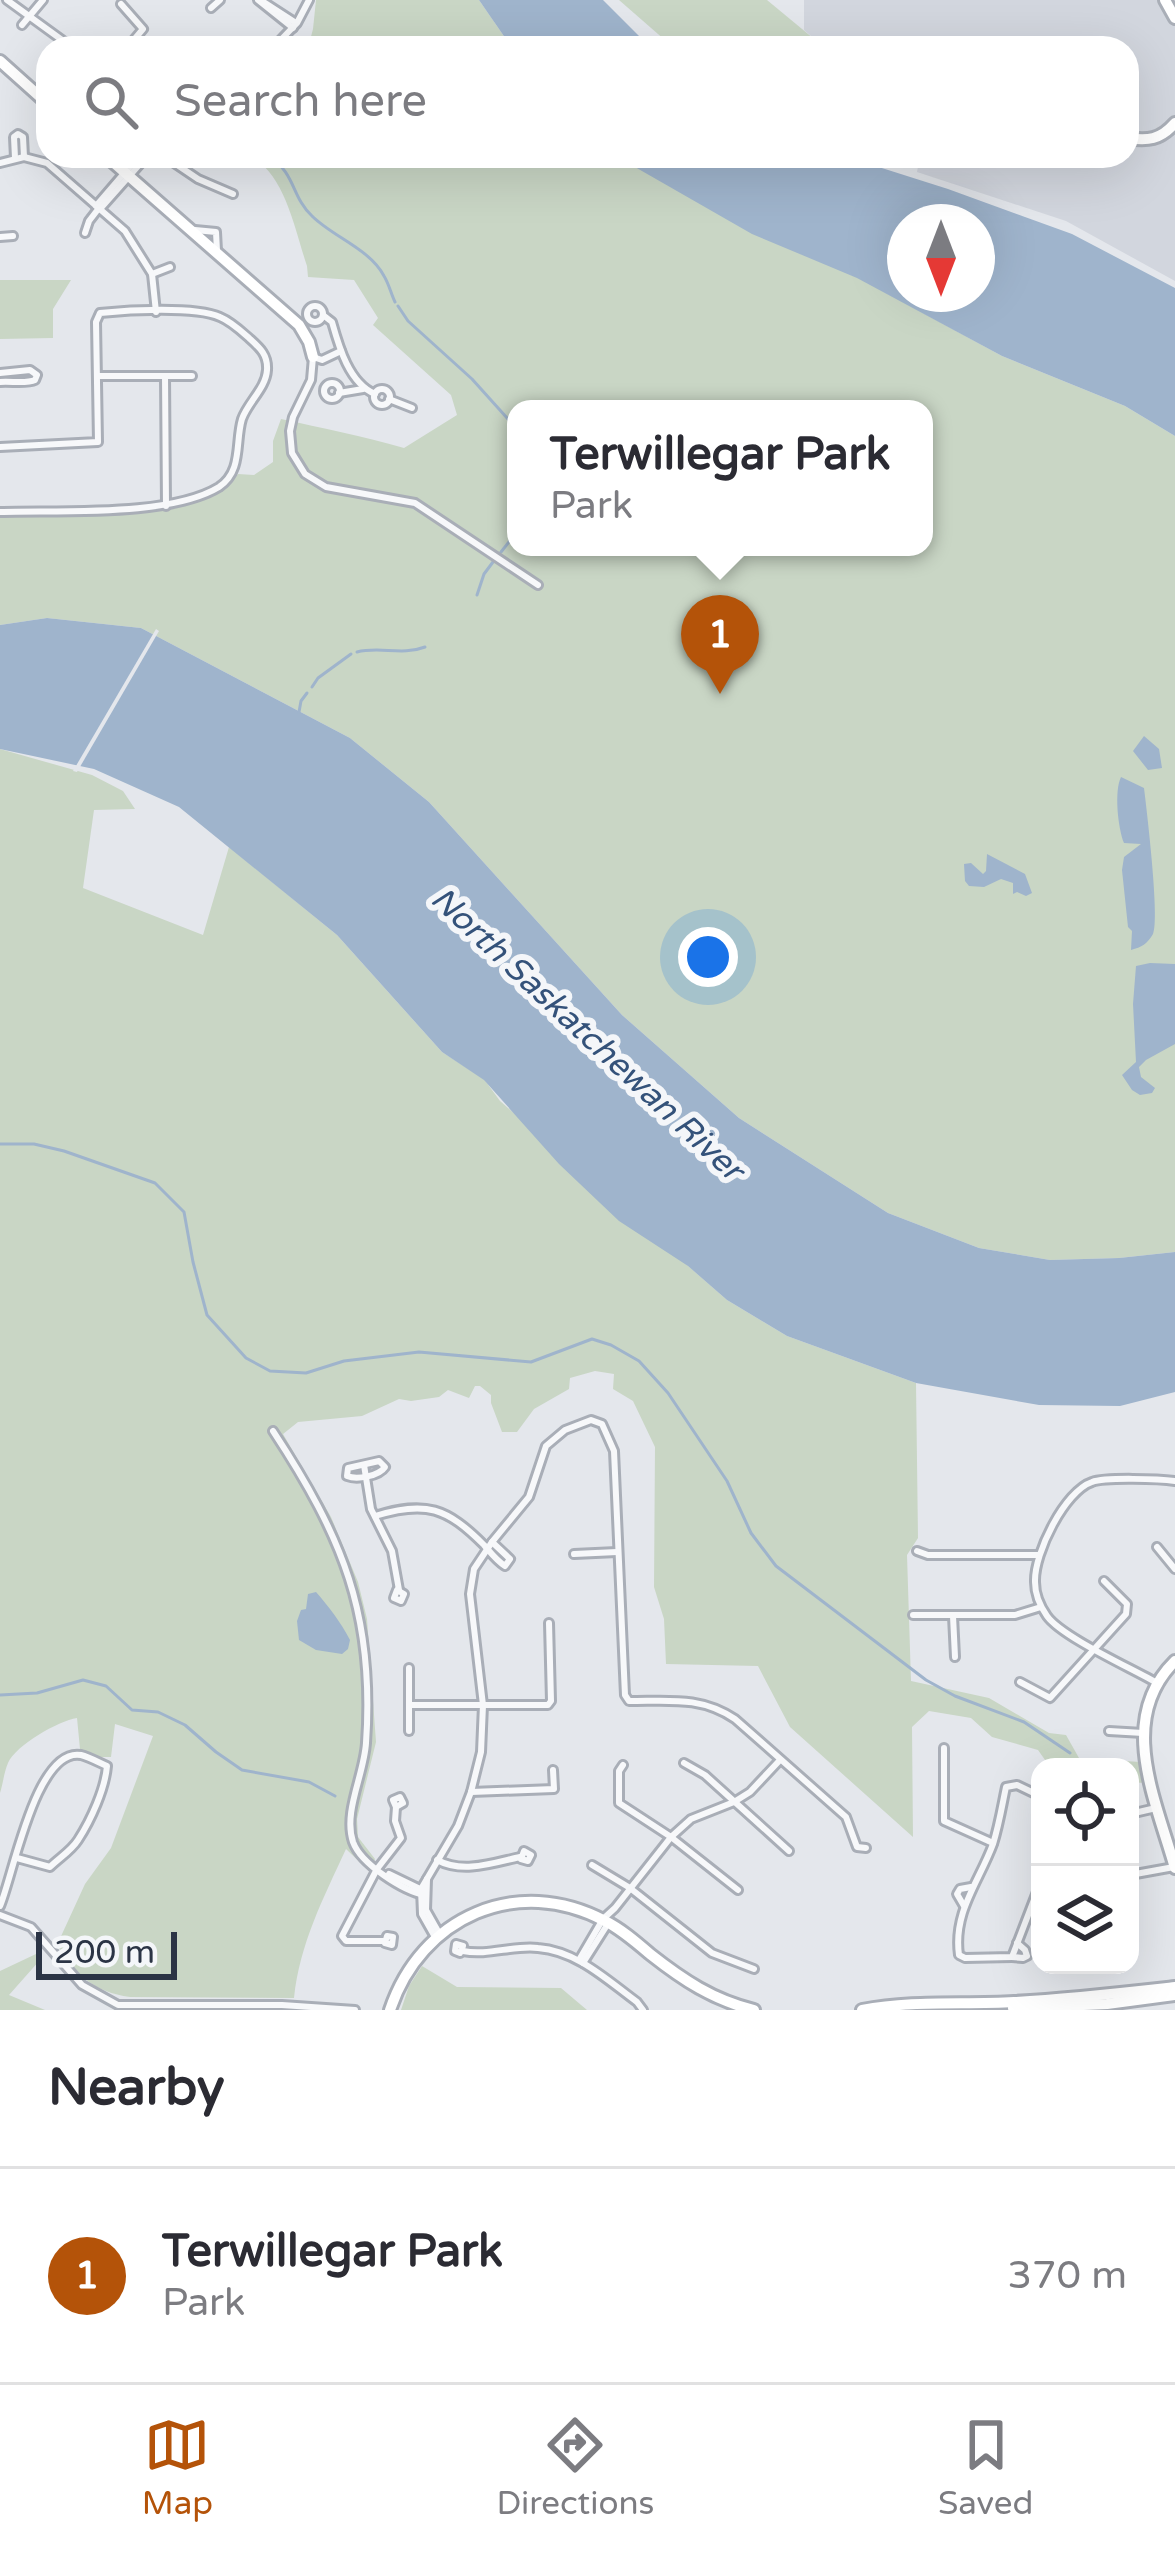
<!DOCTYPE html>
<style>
:root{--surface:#fff;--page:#f2f2f3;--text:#2b2b33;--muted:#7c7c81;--line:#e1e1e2;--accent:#b45309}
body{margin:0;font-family:"Varela Round",sans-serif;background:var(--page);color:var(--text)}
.controls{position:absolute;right:36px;bottom:36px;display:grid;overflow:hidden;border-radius:24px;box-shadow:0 12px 48px #0002}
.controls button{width:108px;height:108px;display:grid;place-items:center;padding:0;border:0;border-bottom:3px solid var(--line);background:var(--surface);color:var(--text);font:60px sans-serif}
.compass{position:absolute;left:887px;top:204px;width:108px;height:108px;border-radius:50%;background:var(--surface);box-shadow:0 12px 48px #0002;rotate:180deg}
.scale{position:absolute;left:36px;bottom:30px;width:141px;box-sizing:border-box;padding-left:12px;border:6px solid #2b3445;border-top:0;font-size:33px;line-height:42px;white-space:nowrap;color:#2b3445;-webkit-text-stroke:9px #f4f6f9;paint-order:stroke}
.you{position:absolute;left:708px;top:957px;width:42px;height:42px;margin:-30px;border:9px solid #fff;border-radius:50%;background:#1a73e8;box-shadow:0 0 0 18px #1a73e833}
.badge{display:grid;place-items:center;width:78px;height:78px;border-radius:50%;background:var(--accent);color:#fff;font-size:39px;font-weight:700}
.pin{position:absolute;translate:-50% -99px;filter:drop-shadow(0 3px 6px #0008)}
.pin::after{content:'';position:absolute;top:63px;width:42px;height:36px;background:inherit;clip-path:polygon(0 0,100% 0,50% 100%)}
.popup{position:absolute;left:507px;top:400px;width:426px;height:156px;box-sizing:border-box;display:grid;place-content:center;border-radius:24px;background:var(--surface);filter:drop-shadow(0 3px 9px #0005);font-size:39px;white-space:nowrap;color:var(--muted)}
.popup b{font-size:45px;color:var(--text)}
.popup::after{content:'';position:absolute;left:50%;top:100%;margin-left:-24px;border:24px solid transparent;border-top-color:var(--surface)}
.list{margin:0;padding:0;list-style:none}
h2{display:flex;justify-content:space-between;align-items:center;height:156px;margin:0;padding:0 48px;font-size:51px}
h2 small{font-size:39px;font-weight:400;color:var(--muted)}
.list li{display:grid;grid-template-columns:78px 1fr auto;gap:36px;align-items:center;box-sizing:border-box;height:216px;padding:0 48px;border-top:3px solid var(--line)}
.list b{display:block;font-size:45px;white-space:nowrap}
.list p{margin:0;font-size:39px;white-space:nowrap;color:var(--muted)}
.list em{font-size:39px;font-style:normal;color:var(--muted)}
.icon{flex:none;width:66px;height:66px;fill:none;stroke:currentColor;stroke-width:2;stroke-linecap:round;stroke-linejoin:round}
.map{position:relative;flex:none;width:1175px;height:2010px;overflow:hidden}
.search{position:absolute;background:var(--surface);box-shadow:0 12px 48px #0002;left:36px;right:36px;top:36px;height:132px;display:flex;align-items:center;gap:30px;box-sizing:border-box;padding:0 42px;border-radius:36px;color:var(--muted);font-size:45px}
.sheet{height:372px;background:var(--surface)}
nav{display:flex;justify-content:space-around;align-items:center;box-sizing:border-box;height:168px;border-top:3px solid var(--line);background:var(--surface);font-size:33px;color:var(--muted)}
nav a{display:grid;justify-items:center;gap:6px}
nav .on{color:var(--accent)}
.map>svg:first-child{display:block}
.built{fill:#d2d6de}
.green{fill:#c9d6c5;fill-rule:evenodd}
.water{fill:#9fb4cc;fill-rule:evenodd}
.pier{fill:#e4e7ec}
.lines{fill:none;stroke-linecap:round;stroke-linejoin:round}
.stream{stroke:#9fb4cc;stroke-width:3}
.street-casing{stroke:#a9aeb7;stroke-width:12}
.secondary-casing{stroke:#a9aeb7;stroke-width:16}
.street{stroke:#f7f8fa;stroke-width:6}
.secondary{stroke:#fff;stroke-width:10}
.labels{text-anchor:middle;stroke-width:12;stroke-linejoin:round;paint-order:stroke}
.water-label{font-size:33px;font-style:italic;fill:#34527a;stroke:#f4f6f9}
</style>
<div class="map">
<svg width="1175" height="2010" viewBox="0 0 1175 2010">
<rect width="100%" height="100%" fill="#e4e7ec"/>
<path class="built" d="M804,0H1175V281L1066,221L917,172L920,156H1127V48H825L804,30Z"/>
<g class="green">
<path d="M316,0H479L512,48H308L313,29Z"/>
<path d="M619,0H767L825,48H674Z"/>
<path d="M249,156H621L628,163L857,277L1002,356L1125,406L1175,436V1252L1119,1258L1050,1260L979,1248L888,1213L739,1118L622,1015L429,802L350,738L141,628L47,618L0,625V516C51,513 211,519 238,474L254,475L273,462V441L281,419C322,428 363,436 404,448L457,415L451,395L373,325L378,318L354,280L308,277L307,266C295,231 285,172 249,156ZM516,409H924V547H516Z"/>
<path d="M0,280H71L53,309V338L0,339Z"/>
<path d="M0,749L92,775L123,791L135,809L94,810L83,888L203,935L229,847L337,935L442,1052L484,1079L500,1101L727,1300L787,1336L916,1383L918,1538L907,1555L911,1681L989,1698L1049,1733L1066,1735L1079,1758L1140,1762L1144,1783L1130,1782V1767H1050L1038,1750L992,1737L971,1718L929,1711L912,1727L913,1837L790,1727L758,1666L666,1664L664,1619L654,1587L655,1447L633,1401L613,1389L614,1374L595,1371L570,1378L569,1389L534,1409L517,1432H502L491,1403V1395L480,1386H475L469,1398L448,1390L439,1397L411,1401L399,1399L362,1416L298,1422L283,1434L331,1517L358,1582L367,1619L376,1742L357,1819L358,1837L375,1859L370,1872L346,1849C323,1899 300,1943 294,1998L130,1997C94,1992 76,1975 57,1945L85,1884L111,1848L153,1736L115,1724L111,1757H100L80,1749L77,1718C58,1721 16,1745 8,1763C4,1772 3,1784 0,1793Z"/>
<path d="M36,1954L40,1960L9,1995L45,2010H0V1971Z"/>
<path d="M422,1966L457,1987L561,1988L587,2010H401L409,1986Z"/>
</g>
<g class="water">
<path d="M479,0H603L651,48H512Z"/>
<path d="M621,156H844L948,189L1072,234L1175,288V436L1125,406L1002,356L857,278L752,234L628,163ZM905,222H977V294H905Z"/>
<path d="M47,618L141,628L350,738L429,802L622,1015L739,1118L888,1213L979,1248L1050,1260L1119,1258L1175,1252V1392L1120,1406L1039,1405L916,1383L787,1336L727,1300L688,1266L619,1221L559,1164L484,1080L442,1052L337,935L179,807L94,769L0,749V625Z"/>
<path d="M1144,736L1159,749L1162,768L1148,770L1133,751Z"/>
<path d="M1121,777L1144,788C1147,812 1160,920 1153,934C1147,944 1142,947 1131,950L1132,931L1128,927L1122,870L1124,857L1141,844L1124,843C1118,828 1114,791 1121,777Z"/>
<path d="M987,854L1025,874L1032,893L1026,896L1017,892L1013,894V883L1001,879L984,887L969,886L965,881L964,864L971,863L983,874L986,871Z"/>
<path d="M1150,963L1175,964V1044L1146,1060L1139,1067L1141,1077L1155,1088L1152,1093L1140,1095L1132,1090L1122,1075L1136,1062L1133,1004L1136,966Z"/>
<path d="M316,1592C329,1607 340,1621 350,1640L348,1649L342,1654L316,1650L299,1640L297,1621L301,1610L306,1609L308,1594Z"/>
</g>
<path class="pier" d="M156,629L159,631L77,772L73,771Z"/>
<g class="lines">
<g class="stream">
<path d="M269,156C296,174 291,196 312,216C333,237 370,249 384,276C389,284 391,294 395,302"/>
<path d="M398,306L408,321L472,379L516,428"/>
<path d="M501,552L516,533"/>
<path d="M477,595L484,574L493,562"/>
<path d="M357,652C380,646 402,656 425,647"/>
<path d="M312,687L318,678L351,654"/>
<path d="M299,712L301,701L307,693"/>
<path d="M0,1144H34L64,1151L155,1183L184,1212L193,1262L207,1315L246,1358L270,1371L306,1373L344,1361L419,1352L531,1362L592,1339L611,1345L639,1361L668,1393L727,1481L751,1533L776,1566L926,1680L955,1696L1024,1722L1070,1753"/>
<path d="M0,1695L37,1693L83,1680L106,1686L132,1710L158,1712L185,1725L216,1752L242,1770L309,1782L335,1796"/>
</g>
<defs>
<g id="street">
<path d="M7,0L73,48"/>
<path d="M258,0L293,28"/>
<path d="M262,1L296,23"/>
<path d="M121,4L143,29L127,48"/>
<path d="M211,8L220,0"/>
<path d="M22,25L43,0"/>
<path d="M273,48L297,23L309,0"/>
<path d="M164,156L198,179L233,194"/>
<path d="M15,158L14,137L18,134L23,137L24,157"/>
<path d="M0,163L24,157L47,163L125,231L152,274L156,312"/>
<path d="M96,206L139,156"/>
<path d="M100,209L147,156"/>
<path d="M195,230L216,232L217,251"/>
<path d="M85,233L89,221L99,208"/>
<path d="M0,237L13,236"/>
<path d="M152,274L170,267"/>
<circle cx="315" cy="314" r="8"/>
<path d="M323,315L332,322C339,347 349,383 375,394"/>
<path d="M313,357L311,380L293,417L290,431L292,453L305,474L326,487L415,503L538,585"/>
<path d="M313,357L322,360L341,351"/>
<path d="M0,373L30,370L37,375L35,380C27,384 11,381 0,382"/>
<path d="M97,376H165L166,506"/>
<path d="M165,376H192"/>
<circle cx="332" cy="391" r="8"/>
<circle cx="382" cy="397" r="8"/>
<path d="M339,393L363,389"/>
<path d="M389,399L412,408"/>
<path d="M0,447L98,442L96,322L100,313C128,310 196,306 220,317C232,322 241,331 250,339C260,348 268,355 267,370C266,388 248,402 242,419C235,442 243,471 219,487C170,517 60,510 0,512"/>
<path d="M273,1431C342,1536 375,1615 366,1743C364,1775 343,1812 353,1842C361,1864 403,1891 425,1895"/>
<path d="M379,1461L385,1467C379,1476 357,1480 347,1476L348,1468Z"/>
<path d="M364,1465L371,1509L392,1551L399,1590"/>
<path d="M375,1516C426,1500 447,1508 484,1545C491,1553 496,1560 505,1566L510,1559L492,1542"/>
<path d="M1157,1547L1175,1569"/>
<path d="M917,1551L928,1555H1038"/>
<path d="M574,1554L617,1552"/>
<path d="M397,1590L404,1594L401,1601L394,1598Z"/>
<path d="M913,1615H1015L1041,1607"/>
<path d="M953,1616L955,1657"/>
<path d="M409,1668V1731"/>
<path d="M1020,1682L1050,1698L1126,1614L1127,1604L1104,1581"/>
<path d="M1157,1683C1131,1668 1062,1637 1047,1616C1040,1606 1035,1594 1035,1582C1034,1553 1065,1491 1092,1482C1105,1477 1160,1479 1175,1481"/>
<path d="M410,1705H548L551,1701L549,1623"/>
<path d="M1109,1731L1143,1733"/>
<path d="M944,1748V1821L993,1843"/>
<path d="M684,1763L705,1775L789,1851"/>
<path d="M623,1765L619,1771V1803L671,1837L738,1890"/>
<path d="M471,1792L554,1789L553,1770"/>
<path d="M1040,1796L1017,1785L1006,1787C1002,1806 999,1825 993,1844C979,1882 953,1912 959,1955L965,1958L1012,1957L1040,1884"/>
<path d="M400,1797L403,1803L396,1807L393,1800Z"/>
<path d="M1130,1814L1156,1808"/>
<path d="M524,1851L531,1855L528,1861L521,1859Z"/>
<path d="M437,1860C463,1874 493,1863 520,1857"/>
<path d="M592,1865L630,1888L712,1953L754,1969"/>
<path d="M389,1874L420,1889"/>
<path d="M1130,1875L1174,1867"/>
<path d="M427,1879L426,1910L439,1933"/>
<path d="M0,1906C13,1876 36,1747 81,1755C89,1757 100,1763 107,1766C105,1789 91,1820 78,1840C71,1851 59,1858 50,1867L17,1858"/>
<path d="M964,1906L957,1894L960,1889L971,1887"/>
<path d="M0,1915L31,1927L82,1985L118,2005H282L355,2010"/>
<path d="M387,1936L393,1937L392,1945L385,1943Z"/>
<path d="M435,1937L422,1914L421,1889L458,1826L471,1792L481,1752L483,1705L470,1594L474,1569L492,1542L529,1497L546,1446L565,1430L591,1420L602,1424L614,1451L625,1695L629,1701C669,1701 701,1696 735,1719L846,1817L857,1847L866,1848"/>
<path d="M384,1941H346L342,1936L377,1869L401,1838L395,1821L396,1807"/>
<path d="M456,1944L463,1946L460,1953L455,1951Z"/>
<path d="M463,1951C488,1956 513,1945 538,1948C577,1951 607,1980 637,2002L643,2010"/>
<path d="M1012,1957L1023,1958L1027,1956L1025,1950L1017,1943"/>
<path d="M579,1960L603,1919L615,1908L671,1837L691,1819L734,1802L750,1792L780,1760"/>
<path d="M583,1963L609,1922"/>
</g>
<g id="secondary">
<path d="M1165,0L1175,18"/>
<path d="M0,61L48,104"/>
<path d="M1127,138C1148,141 1160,140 1175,123"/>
<path d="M106,156L299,325L309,342L313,357"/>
<path d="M1175,1661C1116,1719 1156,1800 1175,1868"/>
<path d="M1013,2008L1107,2004L1175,1995"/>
<path d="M390,2010C421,1917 517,1874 605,1921C621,1929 636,1942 650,1954C683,1980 713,2000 754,2010"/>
<path d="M862,2010C913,2000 963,2005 1014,2002C1068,1999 1121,1993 1175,1987"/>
</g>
</defs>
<use href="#street" class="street-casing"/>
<use href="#secondary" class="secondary-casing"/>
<use href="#street" class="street"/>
<use href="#secondary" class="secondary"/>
</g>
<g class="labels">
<g class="water-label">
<text transform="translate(588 1033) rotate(43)" y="12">North Saskatchewan River</text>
</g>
</g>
</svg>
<div class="controls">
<button><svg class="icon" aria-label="locate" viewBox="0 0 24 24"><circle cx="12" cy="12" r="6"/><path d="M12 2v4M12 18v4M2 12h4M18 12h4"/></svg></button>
<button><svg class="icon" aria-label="layers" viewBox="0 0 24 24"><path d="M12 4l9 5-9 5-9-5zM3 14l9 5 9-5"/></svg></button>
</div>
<svg class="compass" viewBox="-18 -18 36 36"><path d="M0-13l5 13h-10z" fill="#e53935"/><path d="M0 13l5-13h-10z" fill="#7c7c81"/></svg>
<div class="scale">200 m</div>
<div class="you"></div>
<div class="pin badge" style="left:720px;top:694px">1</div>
<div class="popup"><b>Terwillegar Park</b>Park</div>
<div class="search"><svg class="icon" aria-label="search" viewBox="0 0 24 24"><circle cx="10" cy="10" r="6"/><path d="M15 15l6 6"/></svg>Search here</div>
</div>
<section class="sheet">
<h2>Nearby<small></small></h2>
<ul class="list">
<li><span class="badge">1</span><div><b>Terwillegar Park</b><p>Park</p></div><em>370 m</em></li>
</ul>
</section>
<nav>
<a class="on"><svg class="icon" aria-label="map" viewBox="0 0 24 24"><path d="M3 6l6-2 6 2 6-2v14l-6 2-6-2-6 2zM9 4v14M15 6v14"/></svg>Map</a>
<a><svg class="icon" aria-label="directions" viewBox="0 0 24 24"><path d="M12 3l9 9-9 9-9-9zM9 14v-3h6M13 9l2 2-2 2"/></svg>Directions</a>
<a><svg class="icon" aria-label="saved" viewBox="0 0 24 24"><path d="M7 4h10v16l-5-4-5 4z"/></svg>Saved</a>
</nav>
